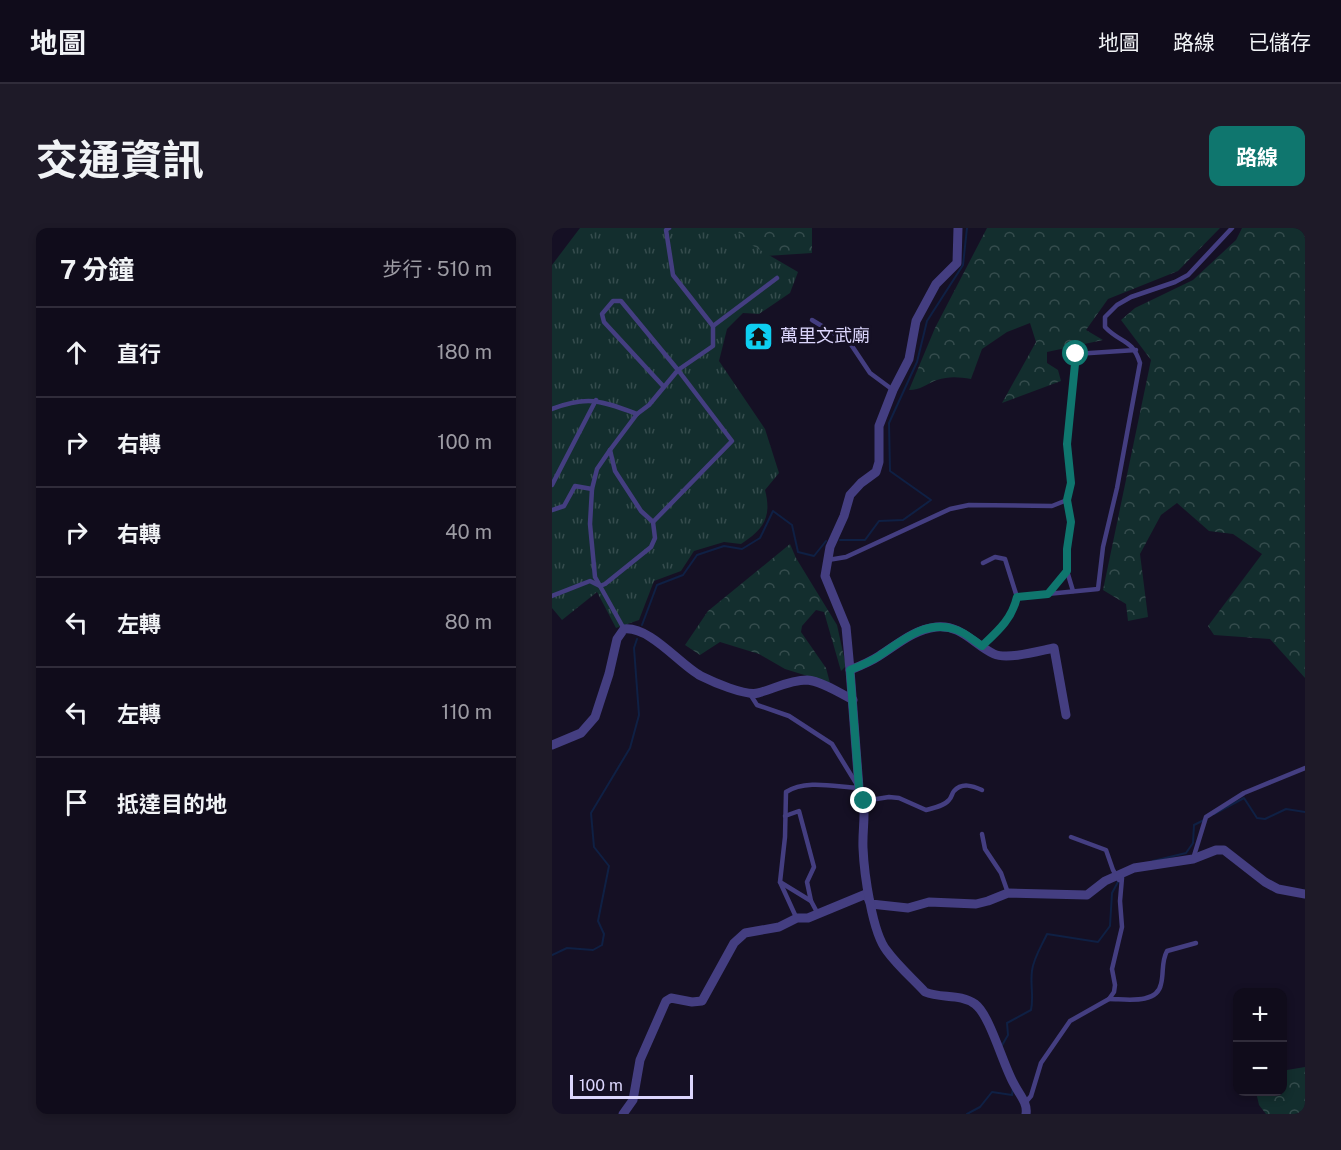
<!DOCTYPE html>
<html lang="zh-TW">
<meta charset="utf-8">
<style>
:root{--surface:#100c1b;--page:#1e1a28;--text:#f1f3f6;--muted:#9c9ba3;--line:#302c3a;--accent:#0f766e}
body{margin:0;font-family:"Public Sans","Noto Sans TC",sans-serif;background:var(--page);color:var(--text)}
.controls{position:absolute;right:18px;bottom:18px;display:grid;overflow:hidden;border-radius:12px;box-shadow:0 3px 9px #0003}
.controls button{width:54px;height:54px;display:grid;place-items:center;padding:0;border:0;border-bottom:2px solid var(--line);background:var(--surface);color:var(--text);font:30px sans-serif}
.scale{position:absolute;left:18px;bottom:15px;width:123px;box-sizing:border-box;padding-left:6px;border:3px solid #dcd6fd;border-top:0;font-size:16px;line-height:21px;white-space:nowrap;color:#dcd6fd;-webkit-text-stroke:4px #151024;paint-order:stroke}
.stop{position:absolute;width:18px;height:18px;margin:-14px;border:4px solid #0f766e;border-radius:50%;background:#fff}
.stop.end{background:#0f766e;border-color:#fff;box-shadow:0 2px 6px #0008}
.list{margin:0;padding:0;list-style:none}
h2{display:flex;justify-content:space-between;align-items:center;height:78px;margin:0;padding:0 24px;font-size:26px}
h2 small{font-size:20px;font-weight:400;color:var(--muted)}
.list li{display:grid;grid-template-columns:39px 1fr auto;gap:18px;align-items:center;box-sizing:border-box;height:90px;padding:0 24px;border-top:2px solid var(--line)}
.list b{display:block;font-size:22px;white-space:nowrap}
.list em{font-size:20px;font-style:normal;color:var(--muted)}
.icon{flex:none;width:33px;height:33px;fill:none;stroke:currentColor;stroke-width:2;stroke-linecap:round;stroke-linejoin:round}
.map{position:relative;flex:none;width:753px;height:886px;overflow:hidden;border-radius:12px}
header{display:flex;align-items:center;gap:36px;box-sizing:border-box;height:84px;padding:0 30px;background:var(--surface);border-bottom:2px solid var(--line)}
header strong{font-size:28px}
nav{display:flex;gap:33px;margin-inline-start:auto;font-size:21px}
.intro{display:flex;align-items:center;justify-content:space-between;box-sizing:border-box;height:144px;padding:0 36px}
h1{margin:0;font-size:42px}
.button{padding:15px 27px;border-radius:12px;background:var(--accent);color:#fff;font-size:21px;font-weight:700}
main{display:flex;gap:36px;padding:0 36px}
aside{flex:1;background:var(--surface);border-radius:12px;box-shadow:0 3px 9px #0003}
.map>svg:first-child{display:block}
.forest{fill:url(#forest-crowns)}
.park{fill:url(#park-tufts)}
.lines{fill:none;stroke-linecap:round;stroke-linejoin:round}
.stream{stroke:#0f2044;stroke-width:2}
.service{stroke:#443e81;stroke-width:4.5}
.minor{stroke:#443e81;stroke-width:9}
.route{stroke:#0f766e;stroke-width:8}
.labels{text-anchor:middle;stroke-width:6;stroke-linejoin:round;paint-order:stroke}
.poi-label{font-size:18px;fill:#dcd6fd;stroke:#151024;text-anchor:start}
</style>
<header>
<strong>地圖</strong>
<nav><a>地圖</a><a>路線</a><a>已儲存</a></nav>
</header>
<div class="intro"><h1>交通資訊</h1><a class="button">路線</a></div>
<main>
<aside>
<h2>7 分鐘<small>步行 · 510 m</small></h2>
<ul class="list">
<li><svg class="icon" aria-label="ahead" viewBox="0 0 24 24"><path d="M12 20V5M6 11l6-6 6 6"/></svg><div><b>直行</b></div><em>180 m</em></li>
<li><svg class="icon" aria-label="right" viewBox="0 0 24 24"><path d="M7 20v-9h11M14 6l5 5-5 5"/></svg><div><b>右轉</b></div><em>100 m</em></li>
<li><svg class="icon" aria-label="right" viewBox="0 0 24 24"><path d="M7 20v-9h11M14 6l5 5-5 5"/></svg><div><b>右轉</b></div><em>40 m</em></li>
<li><svg class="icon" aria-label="left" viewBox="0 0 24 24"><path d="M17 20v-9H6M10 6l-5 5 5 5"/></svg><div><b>左轉</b></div><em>80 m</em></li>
<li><svg class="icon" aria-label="left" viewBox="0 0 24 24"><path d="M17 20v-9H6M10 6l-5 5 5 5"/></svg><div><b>左轉</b></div><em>110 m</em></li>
<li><svg class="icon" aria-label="arrive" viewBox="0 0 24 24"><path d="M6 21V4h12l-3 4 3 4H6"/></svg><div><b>抵達目的地</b></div></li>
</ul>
</aside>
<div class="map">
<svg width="753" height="886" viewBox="0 0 753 886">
<defs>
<pattern id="forest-crowns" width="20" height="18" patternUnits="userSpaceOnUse" patternTransform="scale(1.5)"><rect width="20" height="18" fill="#132e2e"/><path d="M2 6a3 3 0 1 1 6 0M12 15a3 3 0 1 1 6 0" fill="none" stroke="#354c4d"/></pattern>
<pattern id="park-tufts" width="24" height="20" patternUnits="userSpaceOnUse" patternTransform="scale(1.5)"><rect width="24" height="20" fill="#132e2e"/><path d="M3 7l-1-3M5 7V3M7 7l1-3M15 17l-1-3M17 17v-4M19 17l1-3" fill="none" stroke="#354c4d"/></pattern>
</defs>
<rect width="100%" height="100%" fill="#151024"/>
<g class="forest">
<path d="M147,0H260V25L214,28Z"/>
<path d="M435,0H668L626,43L556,71L534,102L551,112L495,124V135L506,142L509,153L450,175L484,114L478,95L455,104L430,121L419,151C407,149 397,148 385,152C374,156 369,162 357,162L383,100Z"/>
<path d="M690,0H753V450L718,411L662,407L656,398L710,326L681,306L657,303L625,275L609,287L588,326L596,389L576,393L574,376L551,362L599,132L569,92L583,80L641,52L684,12Z"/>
<path d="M238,316L244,330L285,397L294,438L289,443L272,384L264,382L250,398L249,404L274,440L278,455L233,441L207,426L168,414L148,427L133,417L156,383Z"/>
<path d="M753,839V886H714L707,877L704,864H730L731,845L735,842Z"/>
</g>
<path class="park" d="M28,0H184L191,12L246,44L238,65L207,86L191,85L175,101L167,133L213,201L227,245L213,262C220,289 212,301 189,316L172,314L142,323L129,343L102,353L87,392L64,400L45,364L10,392L0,380V37Z"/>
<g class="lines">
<g class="stream">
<path d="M288,312H313L327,293L351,292L379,272L338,243L337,195L365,134L375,93L411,37L415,0"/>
<path d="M90,397L105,357L131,347L145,327L172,318L190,321L208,310L221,283L240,297L246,324L262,328L274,313"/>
<path d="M662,586L692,570L705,590L713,591L734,581L753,584"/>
<path d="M601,633L634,625L641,615L642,597L652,592"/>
<path d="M0,727L15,720L41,722L50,717L52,706L46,693L57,638L42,619L39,585L78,520L87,487L82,420L85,411"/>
<path d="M449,819L456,807L455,795L479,782C482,768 478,757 480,743C481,731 490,717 495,706L546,714L558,698L560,665L567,652"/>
<path d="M415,886L428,879L440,864L460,867L461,860"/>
</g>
<g class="service">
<path d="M260,92L298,115L318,145L341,162"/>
<path d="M161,98L225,50"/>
<path d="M0,181C36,167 50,173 85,186"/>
<path d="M0,257L44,172"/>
<path d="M515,272L519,294L515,321V343L521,363"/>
<path d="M0,282L12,278L23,258L40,261"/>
<path d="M101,294L180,213L126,142L161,118V98L121,47L114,2L117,0"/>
<path d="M276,332L294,329L398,281L417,277L500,278L515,272L519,255L515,216L523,126L584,122"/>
<path d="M431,335L443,329L453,331L465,369"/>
<path d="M496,365L515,343"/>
<path d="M0,368L38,353L48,358L53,356L99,319L103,310L101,294L89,283L63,243L58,222"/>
<path d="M72,401L43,349L38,296L40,261L45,241L58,222L85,186L97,177L126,142L69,73H61L50,86L52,94L112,159"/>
<path d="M430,418C446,403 460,391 465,369L546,361L551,319L565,260L588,135C580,110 569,116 553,99V89L565,77L579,69L623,54L636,47L680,0"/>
<path d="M198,466L205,477L237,488L280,516L307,560C284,559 254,551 234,564L233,609L228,654L244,689"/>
<path d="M312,573L337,569L347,570L374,582C382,580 392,578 397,572C400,569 400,565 402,563C410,554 421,558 430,562"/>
<path d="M233,588L247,583L262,639L255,654L259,673"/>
<path d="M430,606L433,621L449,645L456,665"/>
<path d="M641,631L654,589L692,565L753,540"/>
<path d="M228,654L259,673L266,686"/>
<path d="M557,771C573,771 605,777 609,756C612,745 609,734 615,723L644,715"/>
<path d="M473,875L479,868L489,835L518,793L557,771L562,764L563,757L560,741L570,699L568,673L570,650L567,652L561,642L554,622L519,609"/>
</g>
<g class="minor">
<path d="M298,442L294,399L273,348L278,319L292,288L298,267L309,255L324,244L327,234V198L341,162L357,131L364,93L384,56L405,35L406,0"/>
<path d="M0,517L29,505L43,489L57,446L65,411L72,401C98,398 128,437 149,448C161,454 193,468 206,465C222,461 237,452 255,452C269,453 288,465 301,472"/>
<path d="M71,886L81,872L88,832L114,773L119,770L140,774L150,773L182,715L193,705L227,699L245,690H256L314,666L319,676L356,680L377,674L424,676L436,673L456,665L535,667L553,653L582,640L641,631L664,622H672L713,654L726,661L753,666"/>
<path d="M474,886C476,875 467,866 462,856C451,837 438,787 423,776C408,765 389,771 373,764C361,751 346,738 335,723C320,705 312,644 311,620C310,597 316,582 307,560L298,442C308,438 318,434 327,428C346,416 361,402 384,399C409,396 422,417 442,426C455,432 487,423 502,420L514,487"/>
</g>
</g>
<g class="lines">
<path class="route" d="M312,573L307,560L298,442C308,438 318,434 327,428C350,413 372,392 402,401C413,404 421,412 430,418C446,403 460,391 465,369L496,366L515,343V321L519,294L515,272L519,255L515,216L524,126"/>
</g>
<defs>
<symbol id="temple-square" viewBox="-11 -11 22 22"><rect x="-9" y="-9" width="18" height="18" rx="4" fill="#0ecff1" stroke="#151024"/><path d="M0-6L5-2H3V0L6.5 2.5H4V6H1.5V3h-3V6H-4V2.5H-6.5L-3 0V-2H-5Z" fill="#111"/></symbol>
</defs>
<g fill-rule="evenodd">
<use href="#temple-square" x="190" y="92" width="33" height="33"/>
</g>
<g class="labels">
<g class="poi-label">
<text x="228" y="114">萬里文武廟</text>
</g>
</g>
</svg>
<div class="controls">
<button>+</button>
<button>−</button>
</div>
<div class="scale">100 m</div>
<div class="stop" style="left:524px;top:126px"></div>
<div class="stop end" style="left:312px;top:573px"></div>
</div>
</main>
